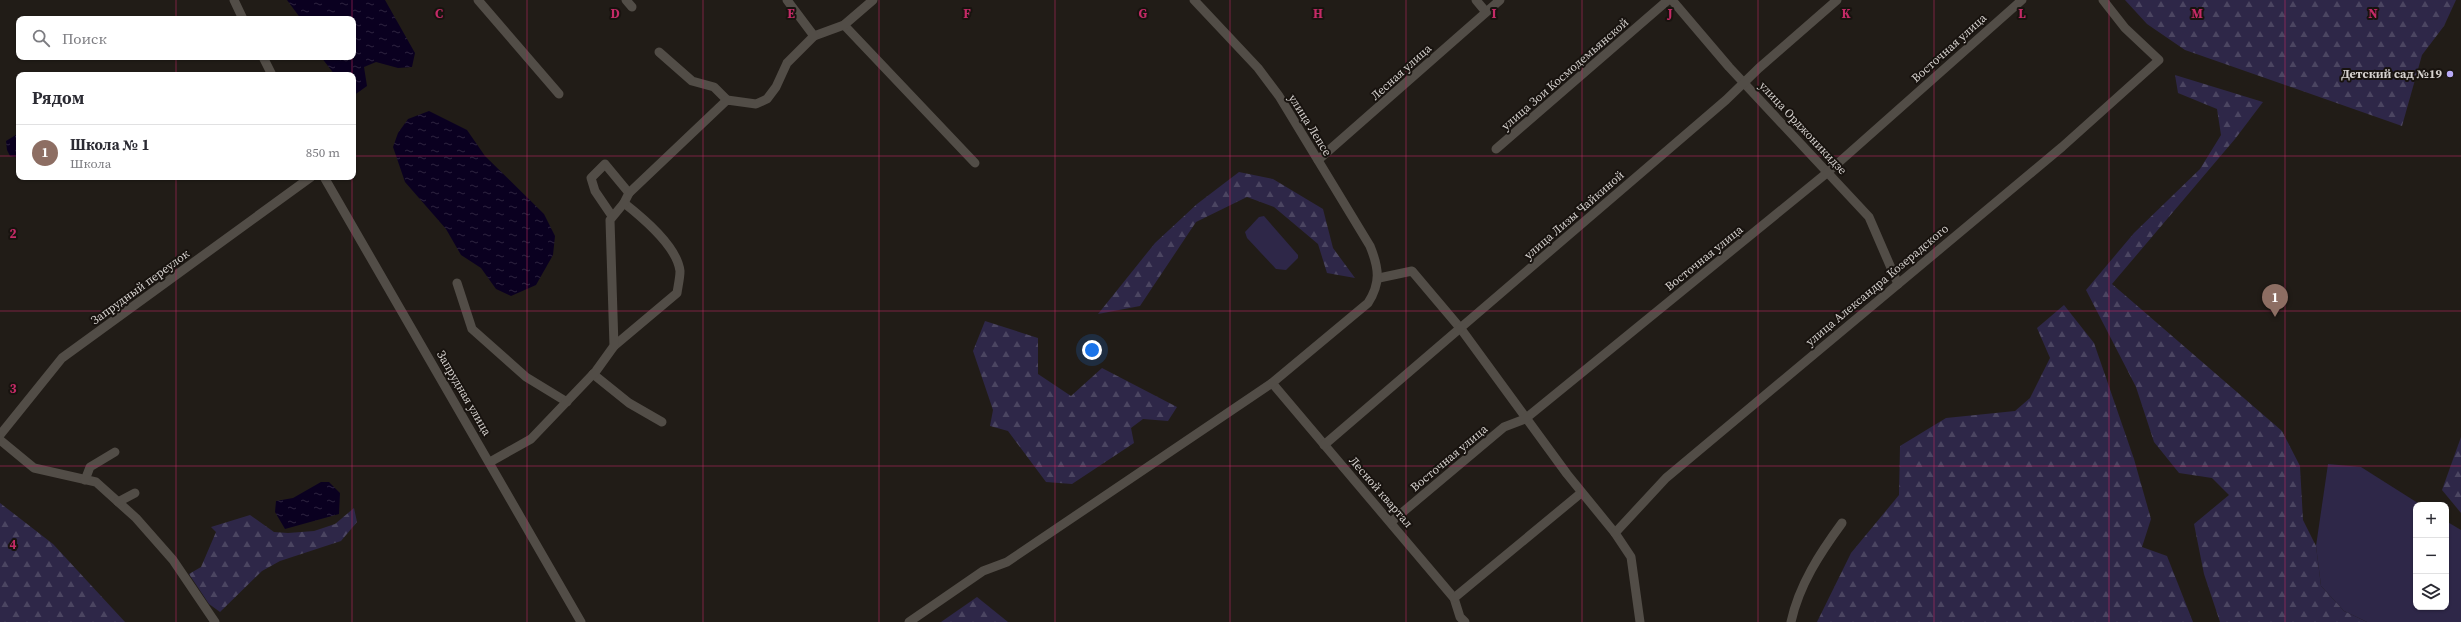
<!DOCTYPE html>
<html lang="ru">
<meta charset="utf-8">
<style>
:root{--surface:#fff;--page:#f7f7f7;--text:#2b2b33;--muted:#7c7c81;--line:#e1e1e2;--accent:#6b658b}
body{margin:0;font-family:"Source Serif 4",serif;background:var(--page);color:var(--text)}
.controls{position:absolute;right:12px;bottom:12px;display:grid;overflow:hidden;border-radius:8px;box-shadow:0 1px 3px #0004}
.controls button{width:36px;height:36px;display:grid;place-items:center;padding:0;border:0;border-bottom:1px solid var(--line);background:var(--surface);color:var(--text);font:20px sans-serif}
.you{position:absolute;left:1092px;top:350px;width:14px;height:14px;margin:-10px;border:3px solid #fff;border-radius:50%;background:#1a73e8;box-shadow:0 0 0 6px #1a73e833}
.badge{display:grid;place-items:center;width:26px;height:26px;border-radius:50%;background:var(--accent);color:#fff;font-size:13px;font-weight:700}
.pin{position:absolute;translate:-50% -33px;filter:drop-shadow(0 1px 2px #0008)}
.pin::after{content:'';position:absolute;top:21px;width:14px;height:12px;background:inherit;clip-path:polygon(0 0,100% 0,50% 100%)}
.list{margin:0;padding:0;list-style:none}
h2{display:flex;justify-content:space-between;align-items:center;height:52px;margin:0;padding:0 16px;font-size:17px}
h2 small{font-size:13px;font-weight:400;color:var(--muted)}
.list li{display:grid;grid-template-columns:26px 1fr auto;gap:12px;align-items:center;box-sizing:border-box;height:56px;padding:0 16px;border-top:1px solid var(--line)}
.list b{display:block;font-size:15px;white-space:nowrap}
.list p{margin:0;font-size:13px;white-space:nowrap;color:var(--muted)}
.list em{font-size:13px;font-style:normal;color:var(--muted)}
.icon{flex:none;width:22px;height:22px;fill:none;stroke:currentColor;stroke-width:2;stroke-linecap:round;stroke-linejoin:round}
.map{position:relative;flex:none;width:2461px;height:622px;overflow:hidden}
.search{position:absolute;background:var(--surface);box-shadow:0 1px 3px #0004;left:16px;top:16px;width:340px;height:44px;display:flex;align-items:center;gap:10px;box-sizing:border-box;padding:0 14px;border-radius:8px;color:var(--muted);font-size:15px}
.panel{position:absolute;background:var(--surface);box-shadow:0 1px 3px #0004;left:16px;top:72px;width:340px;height:108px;border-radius:8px}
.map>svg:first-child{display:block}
.green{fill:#2e2748}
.forest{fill:url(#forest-firs)}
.water{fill:url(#water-ripples)}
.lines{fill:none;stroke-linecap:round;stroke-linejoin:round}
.minor{stroke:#524d47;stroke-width:9}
.grid{fill:none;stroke:#c42a66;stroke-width:1;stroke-opacity:0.55}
.poi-dot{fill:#b9abf7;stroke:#18130f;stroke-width:1.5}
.labels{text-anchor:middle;stroke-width:4;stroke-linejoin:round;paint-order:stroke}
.street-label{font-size:12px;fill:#d5d1ce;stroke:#18130f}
.poi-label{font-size:12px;font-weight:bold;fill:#d5d1ce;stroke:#18130f;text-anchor:end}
.grid-label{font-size:13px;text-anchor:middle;font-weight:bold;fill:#c42a66;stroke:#18130f;stroke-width:4;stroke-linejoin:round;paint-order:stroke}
</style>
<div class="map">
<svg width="2461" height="622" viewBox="0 0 2461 622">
<defs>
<pattern id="forest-firs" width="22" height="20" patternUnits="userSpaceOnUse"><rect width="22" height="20" fill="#2e2748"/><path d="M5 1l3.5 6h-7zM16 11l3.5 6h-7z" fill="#4b4561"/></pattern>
<pattern id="water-ripples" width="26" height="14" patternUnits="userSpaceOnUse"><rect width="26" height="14" fill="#0a0020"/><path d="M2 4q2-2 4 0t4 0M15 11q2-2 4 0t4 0" fill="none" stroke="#2d243f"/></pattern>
</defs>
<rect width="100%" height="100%" fill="#211c17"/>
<g class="green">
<path d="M1264,216L1298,255V258L1286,270L1276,269L1247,238L1245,232L1259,217Z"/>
<path d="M2328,464L2361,467L2421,505H2416V607H2446V521L2461,530V622H2367L2344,611L2321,586L2316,546Z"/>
</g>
<g class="forest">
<path d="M2125,0H2456L2444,26L2422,55L2402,126L2185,50L2147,24Z"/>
<path d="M2175,75L2263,102L2235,139L2112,284L2282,431L2300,466L2303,520L2316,546L2321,586L2344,611L2367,622H2220L2204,574L2194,524L2229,495L2212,478L2179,473L2154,442L2136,387L2086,290L2134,233L2200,169L2221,135L2217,109L2178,93Z"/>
<path d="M1239,172L1273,179L1323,209L1333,248L1355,278L1327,273L1318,244L1274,207L1247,197L1196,222L1140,306L1098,314L1155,243L1197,204Z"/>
<path d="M2064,305L2094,343L2134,459L2151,519L2142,547L2167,556L2193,622H1817L1851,553L1899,495L1900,446L1946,418L2015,411L2030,398L2050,358L2037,328Z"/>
<path d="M985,321L1038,338V374L1071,396L1102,368L1177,407L1168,421L1143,419L1131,428L1134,443L1072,484L1046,482L1008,431L990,426L993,410L973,351Z"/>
<path d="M2461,437V513L2442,490Z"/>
<path d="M0,503L53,544L125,622H0Z"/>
<path d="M354,508L357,522L341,541L280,561L262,571L220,612L209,604L189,574L201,567L216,532L211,527L250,515L274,532L288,533L314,531L335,524Z"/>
<path d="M977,597L1008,622H941Z"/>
</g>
<g class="water">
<path d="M287,0H385L415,53L412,67L398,68L376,62L364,67L367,86L353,96V75H335L321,57H353V19H301Z"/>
<path d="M429,111L467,130L485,156L544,214L555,236L553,255L536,285L511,296L496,289L481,268L461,255L446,229L405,182L393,147L398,133L408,119Z"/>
<path d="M19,133V158L10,156L7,150L6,141Z"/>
<path d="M321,482H329L340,493L339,514L285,529L275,512L276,501L293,498Z"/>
</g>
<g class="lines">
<g class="minor">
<path d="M234,0L243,19"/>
<path d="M478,0L559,94"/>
<path d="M626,0L632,7"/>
<path d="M1476,0L1486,12"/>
<path d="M1672,0L1729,67L1869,217L1898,284"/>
<path d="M844,25L975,163"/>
<path d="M814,36L844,25L873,0"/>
<path d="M659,52L692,81L714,87L727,100"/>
<path d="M263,57L272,75"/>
<path d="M1496,149L1668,0"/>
<path d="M1318,160L1500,0"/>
<path d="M324,177L581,622"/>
<path d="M612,216L595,191L591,178L605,164L629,193"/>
<path d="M1379,278L1412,271L1461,329L1567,474L1615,533L1631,557L1640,622"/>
<path d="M457,283L472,329L526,377L567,402"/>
<path d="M614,346L677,293C678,286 680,278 680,271C677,246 643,218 624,203"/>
<path d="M593,374L629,403L662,422"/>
<path d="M1272,383L1454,598L1460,617L1465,622"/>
<path d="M0,435L62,358L311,177"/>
<path d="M0,440L34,468L96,482L136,518L173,560L215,622"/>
<path d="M1324,445L1726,100L1759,68L1837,0"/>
<path d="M490,462L531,439L596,371L614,346L610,220L624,203L629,193L727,100L756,104L767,99L776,87L787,63L814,36L787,0"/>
<path d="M85,480L90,467L115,452"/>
<path d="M118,502L135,493"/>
<path d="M1391,522L1504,427L1525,419L1828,172L2022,0"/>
<path d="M1615,533L1666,478L2062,147L2159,60L2125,28L2103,0"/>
<path d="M1454,598L1581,493"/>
<path d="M909,622L983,571L1007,562L1272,383L1368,303C1381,283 1379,268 1370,246L1279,96L1258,68L1194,0"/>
<path d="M1791,622C1799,585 1820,553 1842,523"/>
</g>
</g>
<path class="grid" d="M176,0V19M352,0V19M527,0V622M703,0V622M879,0V622M1055,0V622M1230,0V622M1406,0V622M1582,0V622M1758,0V622M1934,0V622M2109,0V622M2285,0V622M176,57V75M352,57V75M0,156H19M353,156H2461M176,177V622M352,177V622M0,311H2461M0,466H2461"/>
<circle class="poi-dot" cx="2450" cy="74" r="4"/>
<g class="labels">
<g class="street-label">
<text transform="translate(1949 48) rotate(-42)" y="4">Восточная улица</text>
<text transform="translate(1401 72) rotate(-42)" y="4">Лесная улица</text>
<text transform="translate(1565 74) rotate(-41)" y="4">улица Зои Космодемьянской</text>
<text transform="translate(1310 125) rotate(58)" y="4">улица Лепсе</text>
<text transform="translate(1803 128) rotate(47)" y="4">улица Орджоникидзе</text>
<text transform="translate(1574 215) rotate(-41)" y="4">улица Лизы Чайкиной</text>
<text transform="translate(1704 258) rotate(-39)" y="4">Восточная улица</text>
<text transform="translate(1877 285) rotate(-40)" y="4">улица Александра Козерадского</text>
<text transform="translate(140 287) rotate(-36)" y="4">Запрудный переулок</text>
<text transform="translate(464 393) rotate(60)" y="4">Запрудная улица</text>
<text transform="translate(1449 458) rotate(-40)" y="4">Восточная улица</text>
<text transform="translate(1381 492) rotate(49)" y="4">Лесной квартал</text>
</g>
<g class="poi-label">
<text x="2442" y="78">Детский сад №19</text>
</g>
</g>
<g class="grid-label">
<text x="439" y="18">C</text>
<text x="615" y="18">D</text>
<text x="791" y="18">E</text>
<text x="967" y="18">F</text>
<text x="1143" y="18">G</text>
<text x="1318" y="18">H</text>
<text x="1494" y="18">I</text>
<text x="1670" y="18">J</text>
<text x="1846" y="18">K</text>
<text x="2022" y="18">L</text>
<text x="2197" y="18">M</text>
<text x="2373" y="18">N</text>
<text x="13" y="238">2</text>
<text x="13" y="393">3</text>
<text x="13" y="549">4</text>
</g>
</svg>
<div class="controls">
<button>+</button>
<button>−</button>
<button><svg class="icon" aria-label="layers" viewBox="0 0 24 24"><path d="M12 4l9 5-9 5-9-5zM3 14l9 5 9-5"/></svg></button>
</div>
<div class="you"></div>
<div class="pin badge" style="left:2275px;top:317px;background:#8d6e63">1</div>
<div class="search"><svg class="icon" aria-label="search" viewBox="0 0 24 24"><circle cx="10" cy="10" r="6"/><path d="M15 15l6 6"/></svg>Поиск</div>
<section class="panel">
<h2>Рядом<small></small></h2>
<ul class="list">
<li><span class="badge" style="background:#8d6e63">1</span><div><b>Школа № 1</b><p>Школа</p></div><em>850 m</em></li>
</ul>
</section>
</div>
